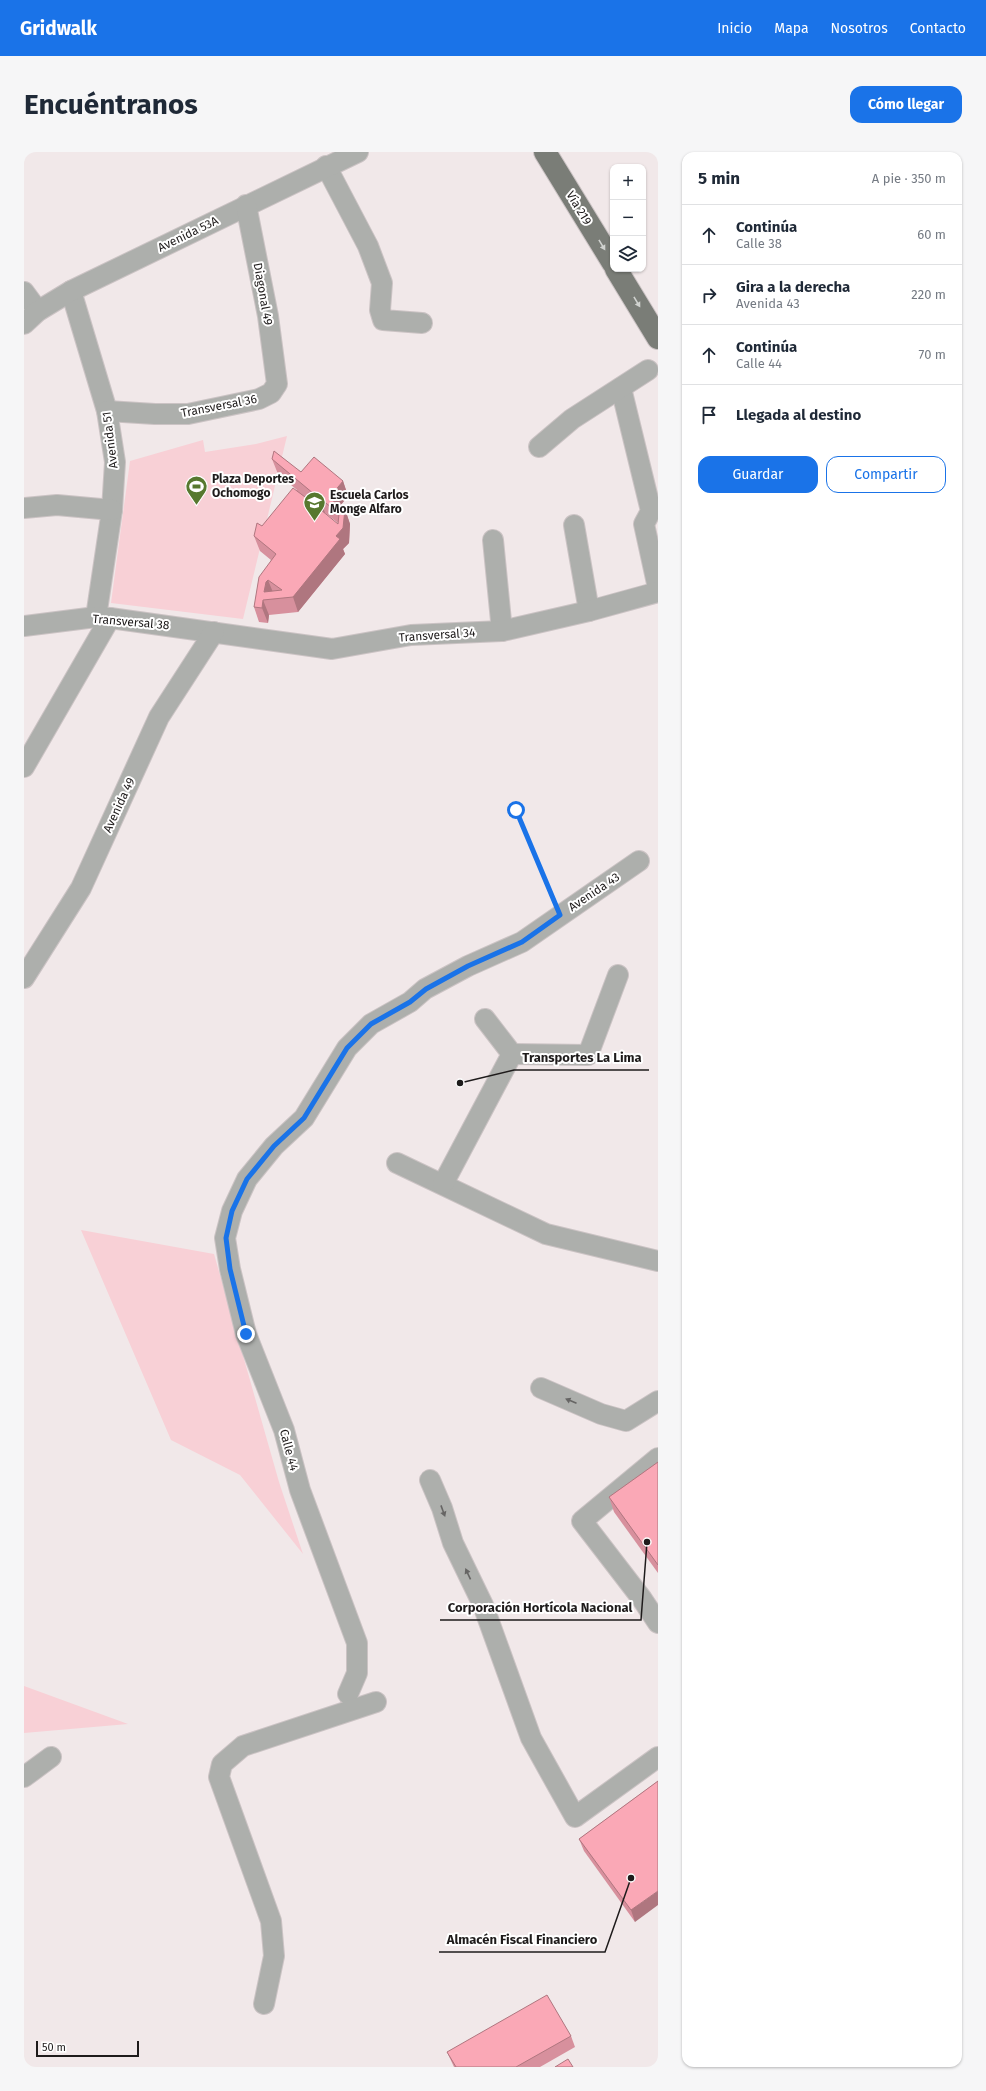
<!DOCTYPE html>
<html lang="es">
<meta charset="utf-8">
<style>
:root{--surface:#fff;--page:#f6f6f7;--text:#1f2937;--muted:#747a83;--line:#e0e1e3;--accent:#1a73e8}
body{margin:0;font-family:"Fira Sans",sans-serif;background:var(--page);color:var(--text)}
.controls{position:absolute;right:12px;top:12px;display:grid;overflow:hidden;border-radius:8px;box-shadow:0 1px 3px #0004}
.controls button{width:36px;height:36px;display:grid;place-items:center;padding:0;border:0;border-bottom:1px solid var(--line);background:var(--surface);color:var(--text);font:20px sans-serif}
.scale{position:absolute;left:12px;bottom:10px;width:103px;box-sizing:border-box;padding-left:4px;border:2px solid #1e1b1b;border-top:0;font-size:11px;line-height:14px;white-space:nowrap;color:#1e1b1b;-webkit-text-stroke:3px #fff;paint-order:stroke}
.stop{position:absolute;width:12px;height:12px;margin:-9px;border:3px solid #1a73e8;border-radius:50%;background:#fff}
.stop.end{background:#1a73e8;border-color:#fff;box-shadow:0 1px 4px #0008}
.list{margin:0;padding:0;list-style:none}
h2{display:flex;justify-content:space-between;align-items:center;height:52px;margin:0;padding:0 16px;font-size:17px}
h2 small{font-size:13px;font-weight:400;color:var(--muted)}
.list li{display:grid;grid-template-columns:26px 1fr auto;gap:12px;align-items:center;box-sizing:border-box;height:60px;padding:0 16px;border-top:1px solid var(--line)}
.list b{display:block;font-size:15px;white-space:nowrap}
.list p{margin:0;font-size:13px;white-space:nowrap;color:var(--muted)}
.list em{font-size:13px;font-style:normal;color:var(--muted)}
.actions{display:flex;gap:8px;padding:12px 16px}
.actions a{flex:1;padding:9px 0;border:1px solid var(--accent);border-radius:12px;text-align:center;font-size:14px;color:var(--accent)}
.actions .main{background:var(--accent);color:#fff}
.icon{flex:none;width:22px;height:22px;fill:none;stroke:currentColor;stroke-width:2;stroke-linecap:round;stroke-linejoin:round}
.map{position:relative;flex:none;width:634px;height:1915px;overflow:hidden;border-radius:12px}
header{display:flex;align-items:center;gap:24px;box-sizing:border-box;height:56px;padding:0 20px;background:var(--accent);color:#fff}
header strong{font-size:19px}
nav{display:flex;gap:22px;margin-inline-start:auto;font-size:14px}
.intro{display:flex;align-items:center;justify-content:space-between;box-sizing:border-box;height:96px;padding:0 24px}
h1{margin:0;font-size:28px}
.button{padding:10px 18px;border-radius:12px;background:var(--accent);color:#fff;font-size:14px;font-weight:700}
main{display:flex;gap:24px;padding:0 24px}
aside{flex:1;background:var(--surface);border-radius:12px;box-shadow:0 1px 3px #0004}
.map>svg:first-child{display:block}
.green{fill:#f8d0d6}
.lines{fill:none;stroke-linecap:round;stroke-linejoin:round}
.minor-casing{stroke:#cbc3c4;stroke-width:22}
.major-casing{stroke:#cbc3c4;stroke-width:24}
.path{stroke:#9c9696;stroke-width:2.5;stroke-dasharray:3 3;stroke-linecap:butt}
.minor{stroke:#adafac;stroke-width:20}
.major{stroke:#7a7d77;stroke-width:22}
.wall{fill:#d7909d;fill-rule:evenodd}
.shaded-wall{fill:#af767f}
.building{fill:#faa8b6;stroke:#af767f;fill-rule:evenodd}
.oneway{fill:#d0d2cf}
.oneway2{fill:#666564}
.route{stroke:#1a73e8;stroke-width:5}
.labels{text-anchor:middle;stroke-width:4;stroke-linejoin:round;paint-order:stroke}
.street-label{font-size:12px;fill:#1e1b1b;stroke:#fff}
.poi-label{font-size:12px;font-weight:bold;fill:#1e1b1b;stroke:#fff;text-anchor:start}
.leader{fill:none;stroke:#1e1b1b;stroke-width:1.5}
.callout-dot{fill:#1e1b1b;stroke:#fff;stroke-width:1.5}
.callout-label{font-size:13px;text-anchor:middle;font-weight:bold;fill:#1e1b1b;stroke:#fff;stroke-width:4;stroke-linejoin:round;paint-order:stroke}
</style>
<header>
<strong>Gridwalk</strong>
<nav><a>Inicio</a><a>Mapa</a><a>Nosotros</a><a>Contacto</a></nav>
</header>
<div class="intro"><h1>Encuéntranos</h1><a class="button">Cómo llegar</a></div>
<main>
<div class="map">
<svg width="634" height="1915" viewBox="0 0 634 1915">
<rect width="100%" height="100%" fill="#f1e8e9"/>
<g class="green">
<path d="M263,284L219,467L87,451L106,309L179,288L181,300L232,292Z"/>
<path d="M57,1078L190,1102L255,1330L279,1402L216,1323L147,1288Z"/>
<path d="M0,1534L104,1572L0,1581Z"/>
</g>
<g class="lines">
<defs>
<g id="minor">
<path d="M302,14L344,94L358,131L356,158L359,168L398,171"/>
<path d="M47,139L83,259L91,310L88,358L72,465"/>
<path d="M0,140L14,159"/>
<path d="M0,172L14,159L47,139L334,0"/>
<path d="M597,236L627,359L620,372L634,436"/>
<path d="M83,259L131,262H164L235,247L247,241L253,232L244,164L222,53"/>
<path d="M515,295L548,267L624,218"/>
<path d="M0,356L33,353L88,358"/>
<path d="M550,373L565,459"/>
<path d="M469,388L478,479"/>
<path d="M0,474L72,465L86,466L308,497L387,483L478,479L565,459L634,440"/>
<path d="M0,615L86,466"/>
<path d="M0,826L57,736L135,565L190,480"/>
<path d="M488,902L564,903L594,823"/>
<path d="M373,1011L522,1082L634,1109"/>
<path d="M419,1032L488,902L461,867"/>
<path d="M517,1236L577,1262L602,1269L634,1249"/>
<path d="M634,1306L558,1369L618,1447L634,1471"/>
<path d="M406,1328L418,1356L429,1391L459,1453L507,1586L551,1665L634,1605"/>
<path d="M324,1542L333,1521V1491L276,1338L260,1278L222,1182L206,1117L201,1086L208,1059L223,1027L250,994L280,966L323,896L347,872L386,850L401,837L444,814L498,790L615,709"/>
<path d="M0,1625L27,1605"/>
<path d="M240,1852L250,1804L247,1769L195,1625L198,1612L219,1594L352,1550"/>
</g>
<g id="major">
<path d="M521,0L589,111"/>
<path d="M592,117L634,186"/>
</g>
</defs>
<use href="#minor" class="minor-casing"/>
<use href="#major" class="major-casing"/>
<path class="path" d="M492,658L530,750"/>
<use href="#minor" class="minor"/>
<use href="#major" class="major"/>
</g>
<g class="wall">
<path d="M248,307L277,320L319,329L324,344L316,354L321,357L326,372L325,391L319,397L321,402L274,460L245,463L244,471L235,470L230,455L247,408L236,399L230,384L273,338L254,322ZM301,361L314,371V372L301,362Z"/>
<path d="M634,1310V1421L590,1360L585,1345Z"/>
<path d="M634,1629L611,1770L560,1699L555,1687Z"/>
<path d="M547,1884L551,1895L516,1915H430L423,1900Z"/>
</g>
<g class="shaded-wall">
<path d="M319,329L324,344L312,359L305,346Z"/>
<path d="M296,346L301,361L296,368L291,353Z"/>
<path d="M321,357L326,372L325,391L319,397L321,402L274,460L269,445L312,384Z"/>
<path d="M244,428L250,443L240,440L242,430Z"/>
<path d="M239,448L245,463L244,471L238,456Z"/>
<path d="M634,1739V1753L611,1770L607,1758Z"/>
</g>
<g class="building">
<path d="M250,299L277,320L290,305L319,329L305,346L321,357L319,376L312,384L316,387L269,445L239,448L238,456L230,455L235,425L252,402L230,384L233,371L238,374L269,336L285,348L290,342L248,307ZM296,346L315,362L314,372L291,353ZM244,428L258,438L240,440L242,430Z"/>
<path d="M634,1310V1413L585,1345Z"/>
<path d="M634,1629V1739L607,1758L555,1687Z"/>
<path d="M523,1843L547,1884L492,1915H432L423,1900Z"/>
<path d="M544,1907L549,1915H531Z"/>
</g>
<defs><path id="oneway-solid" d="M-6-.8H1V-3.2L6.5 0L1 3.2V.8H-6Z"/></defs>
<g class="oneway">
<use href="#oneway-solid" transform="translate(578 93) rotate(59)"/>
<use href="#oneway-solid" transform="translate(613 150) rotate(59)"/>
</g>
<g class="oneway2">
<use href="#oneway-solid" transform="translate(547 1249) rotate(-157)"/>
<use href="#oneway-solid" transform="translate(419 1359) rotate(70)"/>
<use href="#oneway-solid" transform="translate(444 1422) rotate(-115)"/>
</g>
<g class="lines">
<path class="route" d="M222,1182L206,1117L202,1086L208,1059L223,1027L250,994L280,966L323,896L347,872L386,850L402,837L444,814L498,790L536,763L492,658"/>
</g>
<defs>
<symbol id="stadium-pin" viewBox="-11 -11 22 30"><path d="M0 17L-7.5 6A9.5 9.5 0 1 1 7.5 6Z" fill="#57782f" stroke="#fff"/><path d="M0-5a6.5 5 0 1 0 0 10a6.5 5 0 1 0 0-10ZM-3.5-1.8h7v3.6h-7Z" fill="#fff"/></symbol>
<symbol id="school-pin" viewBox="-11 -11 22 30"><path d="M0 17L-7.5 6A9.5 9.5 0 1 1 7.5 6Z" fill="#57782f" stroke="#fff"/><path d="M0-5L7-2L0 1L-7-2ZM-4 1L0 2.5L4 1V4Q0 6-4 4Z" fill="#fff"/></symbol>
</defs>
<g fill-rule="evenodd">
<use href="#stadium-pin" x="160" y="322" width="25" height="34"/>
<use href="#school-pin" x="278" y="338" width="25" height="34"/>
</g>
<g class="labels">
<g class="street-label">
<text transform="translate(555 56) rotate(59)" y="4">Vía 219</text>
<text transform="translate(164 82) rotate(-26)" y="4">Avenida 53A</text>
<text transform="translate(239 142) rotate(80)" y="4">Diagonal 49</text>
<text transform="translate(195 254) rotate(-11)" y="4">Transversal 36</text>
<text transform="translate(86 288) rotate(-97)" y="4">Avenida 51</text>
<text transform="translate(107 470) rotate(5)" y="4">Transversal 38</text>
<text transform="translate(413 483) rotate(-4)" y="4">Transversal 34</text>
<text transform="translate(95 653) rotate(-65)" y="4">Avenida 49</text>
<text transform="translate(570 740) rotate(-34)" y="4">Avenida 43</text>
<text transform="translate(265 1298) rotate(75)" y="4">Calle 44</text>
</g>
<g class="poi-label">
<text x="188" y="331">Plaza Deportes<tspan x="188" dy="14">Ochomogo</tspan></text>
<text x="306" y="347">Escuela Carlos<tspan x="306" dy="14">Monge Alfaro</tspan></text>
</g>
</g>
<path class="leader" d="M436 931L490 918H625M623 1390L617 1468H416M607 1726L581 1800H415"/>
<g class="callout-dot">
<circle cx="436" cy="931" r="4"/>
<circle cx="623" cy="1390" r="4"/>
<circle cx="607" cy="1726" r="4"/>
</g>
<g class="callout-label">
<text x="558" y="910">Transportes La Lima</text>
<text x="516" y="1460">Corporación Hortícola Nacional</text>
<text x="498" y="1792">Almacén Fiscal Financiero</text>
</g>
</svg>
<div class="controls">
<button>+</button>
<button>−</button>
<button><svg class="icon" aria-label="layers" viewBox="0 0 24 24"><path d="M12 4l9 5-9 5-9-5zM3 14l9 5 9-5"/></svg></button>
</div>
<div class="scale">50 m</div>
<div class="stop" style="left:492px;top:658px"></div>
<div class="stop end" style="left:222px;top:1182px"></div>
</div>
<aside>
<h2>5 min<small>A pie · 350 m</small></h2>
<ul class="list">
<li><svg class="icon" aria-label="ahead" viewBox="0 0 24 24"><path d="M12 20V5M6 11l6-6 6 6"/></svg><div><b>Continúa</b><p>Calle 38</p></div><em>60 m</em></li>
<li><svg class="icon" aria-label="right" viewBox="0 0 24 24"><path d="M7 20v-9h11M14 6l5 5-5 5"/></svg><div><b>Gira a la derecha</b><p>Avenida 43</p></div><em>220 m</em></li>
<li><svg class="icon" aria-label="ahead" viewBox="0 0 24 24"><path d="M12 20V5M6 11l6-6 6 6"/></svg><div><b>Continúa</b><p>Calle 44</p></div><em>70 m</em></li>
<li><svg class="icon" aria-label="arrive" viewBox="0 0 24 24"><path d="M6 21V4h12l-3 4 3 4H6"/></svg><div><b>Llegada al destino</b></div></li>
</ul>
<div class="actions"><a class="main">Guardar</a><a>Compartir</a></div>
</aside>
</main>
